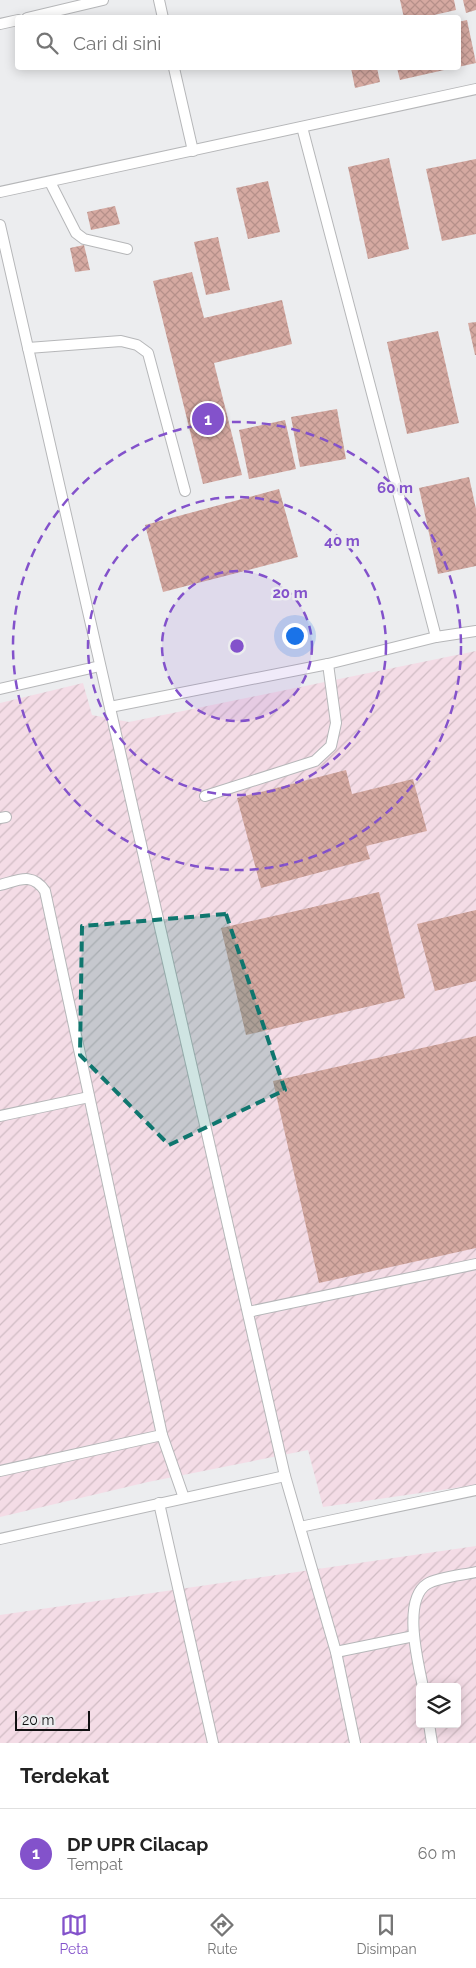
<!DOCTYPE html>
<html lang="id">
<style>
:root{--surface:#fff;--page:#f6f6f6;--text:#222;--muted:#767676;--line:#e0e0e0;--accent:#8352cb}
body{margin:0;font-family:Raleway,sans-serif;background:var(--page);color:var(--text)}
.controls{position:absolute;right:15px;bottom:15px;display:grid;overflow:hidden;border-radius:5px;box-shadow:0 2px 12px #0003}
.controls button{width:45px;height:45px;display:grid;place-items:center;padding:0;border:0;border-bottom:1px solid var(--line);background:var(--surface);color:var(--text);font:25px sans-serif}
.scale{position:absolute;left:15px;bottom:12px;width:75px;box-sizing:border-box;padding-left:5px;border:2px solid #111112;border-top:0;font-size:14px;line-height:18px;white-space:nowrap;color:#111112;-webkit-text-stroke:4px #ecedef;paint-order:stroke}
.you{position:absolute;left:294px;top:635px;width:18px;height:18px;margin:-12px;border:4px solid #fff;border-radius:50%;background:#1a73e8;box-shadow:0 0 0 8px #1a73e833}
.badge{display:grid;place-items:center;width:32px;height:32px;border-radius:50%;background:var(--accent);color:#fff;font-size:16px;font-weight:700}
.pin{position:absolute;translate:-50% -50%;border:2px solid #fff;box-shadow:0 1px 5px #0006}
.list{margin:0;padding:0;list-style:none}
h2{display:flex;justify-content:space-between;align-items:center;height:65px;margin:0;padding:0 20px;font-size:21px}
h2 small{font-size:16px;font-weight:400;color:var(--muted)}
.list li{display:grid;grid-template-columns:32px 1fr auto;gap:15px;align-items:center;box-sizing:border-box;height:90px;padding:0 20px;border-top:1px solid var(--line)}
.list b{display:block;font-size:19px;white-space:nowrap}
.list p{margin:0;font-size:16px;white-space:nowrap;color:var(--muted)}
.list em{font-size:16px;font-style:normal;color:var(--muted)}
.icon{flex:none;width:28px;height:28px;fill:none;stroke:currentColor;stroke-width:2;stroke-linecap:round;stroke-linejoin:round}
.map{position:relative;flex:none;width:476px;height:1743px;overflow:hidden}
.search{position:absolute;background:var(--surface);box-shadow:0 2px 12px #0003;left:15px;right:15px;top:15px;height:55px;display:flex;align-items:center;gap:12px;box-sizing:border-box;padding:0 18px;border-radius:5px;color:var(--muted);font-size:19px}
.sheet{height:155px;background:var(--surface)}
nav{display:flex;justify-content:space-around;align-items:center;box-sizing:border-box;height:70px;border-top:1px solid var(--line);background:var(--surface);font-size:14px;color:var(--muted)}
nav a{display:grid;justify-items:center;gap:2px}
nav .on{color:var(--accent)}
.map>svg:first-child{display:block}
.industrial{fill:url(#industrial-furrows);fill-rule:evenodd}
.building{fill:url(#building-cross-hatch)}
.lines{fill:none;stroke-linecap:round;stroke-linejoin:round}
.lane-casing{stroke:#b6b7b9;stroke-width:12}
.lane{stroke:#fff;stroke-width:10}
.marked{fill:#0f766e;fill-opacity:0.2;stroke:#0f766e;stroke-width:4;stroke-dasharray:10 6;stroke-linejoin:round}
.ring{fill:none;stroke:#8352cb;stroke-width:2.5;stroke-dasharray:9 6}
.centre{fill:#8352cb;stroke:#ecedef;stroke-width:2.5}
.ring-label{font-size:15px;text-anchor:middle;font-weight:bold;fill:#8352cb;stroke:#ecedef;stroke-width:5;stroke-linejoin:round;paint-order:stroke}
</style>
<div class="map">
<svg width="476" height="1743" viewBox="0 0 476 1743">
<defs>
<pattern id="industrial-furrows" width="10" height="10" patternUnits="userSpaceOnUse" patternTransform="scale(1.25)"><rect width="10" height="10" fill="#f4dce6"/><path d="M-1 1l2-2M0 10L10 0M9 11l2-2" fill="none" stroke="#d0bcc4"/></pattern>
<pattern id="building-cross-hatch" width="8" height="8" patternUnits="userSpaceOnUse" patternTransform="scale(1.25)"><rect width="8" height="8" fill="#d5a9a1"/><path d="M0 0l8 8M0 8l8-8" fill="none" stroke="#b6908a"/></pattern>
</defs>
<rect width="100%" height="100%" fill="#ecedef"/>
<g class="industrial">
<path d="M476,651V1485L323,1507L308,1450L148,1482L0,1517V703L83,683L92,715L129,722Z"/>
<path d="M476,1546V1743H0V1615ZM420,1687H457V1724H420Z"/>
</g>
<g class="building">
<path d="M400,0H454L456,10L421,18H404Z"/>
<path d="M463,0H476V10L466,13Z"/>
<path d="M467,20L476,63L458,67V22Z"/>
<path d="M351,68H377L380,82L355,88Z"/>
<path d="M397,68H453L400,80Z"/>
<path d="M389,158L409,249L368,259L348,167Z"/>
<path d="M476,159V234L442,241L426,169Z"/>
<path d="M268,181L280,232L248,239L236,188Z"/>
<path d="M115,206L120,224L91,230L87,212Z"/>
<path d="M218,237L230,290L206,295L194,242Z"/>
<path d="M84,245L90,270L75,272L70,248Z"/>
<path d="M192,272L204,318L282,300L292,344L214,363L242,475L203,484L153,281Z"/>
<path d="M476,322V355H475L468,323Z"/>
<path d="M438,331L459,423L407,434L387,342Z"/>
<path d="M337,409L346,459L300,467L291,417Z"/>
<path d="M285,420L296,469L249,479L239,430Z"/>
<path d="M469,477L476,509V566L438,574L419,488Z"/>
<path d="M279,489L298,557L163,592L145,525Z"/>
<path d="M346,770L352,794L413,779L427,831L366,846L370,859L261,888L237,798Z"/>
<path d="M379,892L405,998L246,1035L221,928Z"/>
<path d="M476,910V981L435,991L417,924Z"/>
<path d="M476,1036V1248L319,1283L273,1081Z"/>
</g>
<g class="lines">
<defs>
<g id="lane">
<path d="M159,0L163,18"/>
<path d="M27,18L103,0"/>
<path d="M0,24L18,20"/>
<path d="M174,68L193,151"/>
<path d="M302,127L436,637"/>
<path d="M50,182L76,233L84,239L127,249"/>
<path d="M0,192L476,89"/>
<path d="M0,225L285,1476L336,1652L355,1743"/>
<path d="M28,348L121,341L137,345L148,353L185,491"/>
<path d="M0,689L100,666"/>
<path d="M110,707L328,664L436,637L476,631"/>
<path d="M205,796L315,761L331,746L336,723L328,664"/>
<path d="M0,818L6,817"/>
<path d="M0,885C19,880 32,872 45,891L162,1435L184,1498"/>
<path d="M0,1116L89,1097"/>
<path d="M248,1312L476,1264"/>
<path d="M0,1471L162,1435"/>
<path d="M159,1503L213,1743"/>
<path d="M300,1527L476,1490"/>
<path d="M0,1539L285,1476"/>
<path d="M336,1652L414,1636"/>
<path d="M423,1687C418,1662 402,1600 427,1584C438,1577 463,1575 476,1572"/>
<path d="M429,1724L432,1743"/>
</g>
</defs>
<use href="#lane" class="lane-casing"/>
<use href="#lane" class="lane"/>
</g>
<path class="marked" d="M226,914L285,1090L169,1145L80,1055L82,926Z"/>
<circle cx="237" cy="646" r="75" fill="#8352cb" fill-opacity=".12"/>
<g class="ring">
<circle cx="237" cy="646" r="75"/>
<circle cx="237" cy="646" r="149"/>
<circle cx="237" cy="646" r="224"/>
</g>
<circle cx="237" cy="646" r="8" class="centre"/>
<g class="ring-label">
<text x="395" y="493">60 m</text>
<text x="342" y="546">40 m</text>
<text x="290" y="598">20 m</text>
</g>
</svg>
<div class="controls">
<button><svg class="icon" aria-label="layers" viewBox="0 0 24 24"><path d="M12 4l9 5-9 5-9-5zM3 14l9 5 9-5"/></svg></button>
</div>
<div class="scale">20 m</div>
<div class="you"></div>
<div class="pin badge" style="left:208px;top:419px">1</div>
<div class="search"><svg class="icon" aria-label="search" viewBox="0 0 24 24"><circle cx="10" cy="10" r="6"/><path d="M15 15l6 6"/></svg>Cari di sini</div>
</div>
<section class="sheet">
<h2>Terdekat<small></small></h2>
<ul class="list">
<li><span class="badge">1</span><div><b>DP UPR Cilacap</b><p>Tempat</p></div><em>60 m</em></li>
</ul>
</section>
<nav>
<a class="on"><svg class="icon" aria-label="map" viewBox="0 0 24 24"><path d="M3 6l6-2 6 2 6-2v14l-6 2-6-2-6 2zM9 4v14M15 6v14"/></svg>Peta</a>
<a><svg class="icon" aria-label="directions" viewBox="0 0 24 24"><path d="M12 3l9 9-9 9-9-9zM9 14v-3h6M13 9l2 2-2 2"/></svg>Rute</a>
<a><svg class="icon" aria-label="saved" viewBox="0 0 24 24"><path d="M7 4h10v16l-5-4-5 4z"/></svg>Disimpan</a>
</nav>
